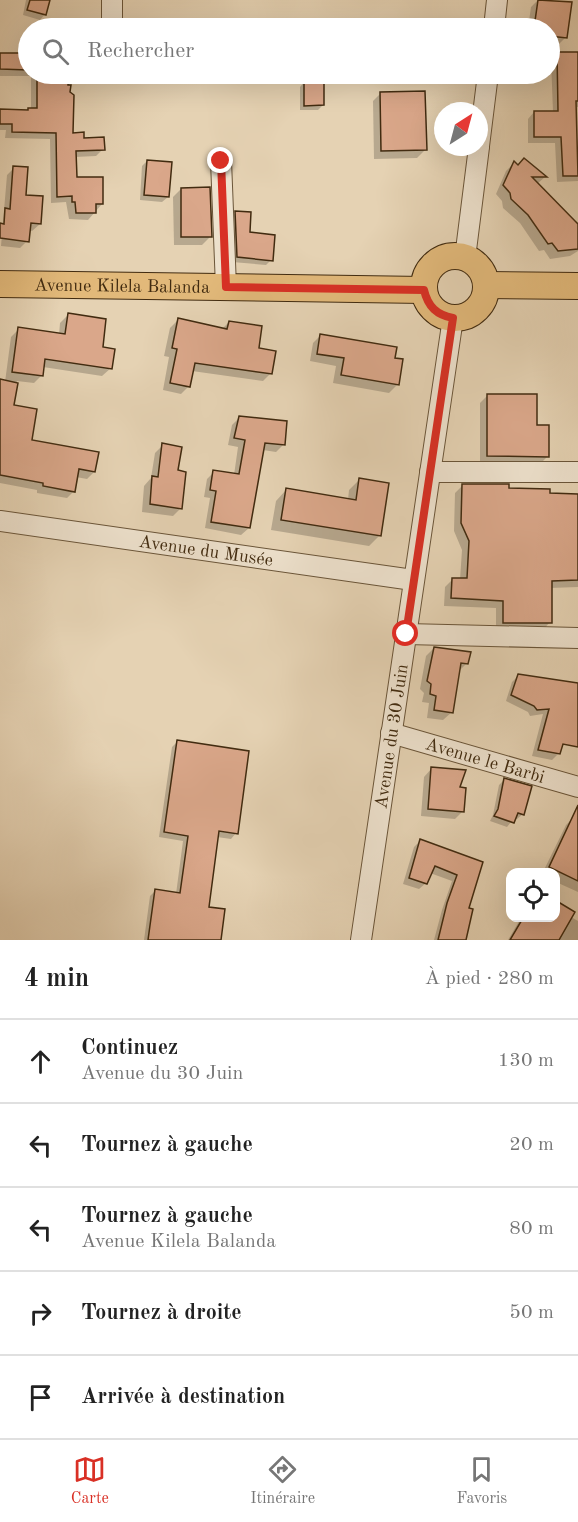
<!DOCTYPE html>
<html lang="fr">
<meta charset="utf-8">
<style>
:root{--surface:#fff;--page:#f2f2f2;--text:#222;--muted:#767676;--line:#e0e0e0;--accent:#d93025}
body{margin:0;font-family:"Old Standard TT",serif;background:var(--page);color:var(--text)}
.controls{position:absolute;right:18px;bottom:18px;display:grid;overflow:hidden;border-radius:12px;box-shadow:0 6px 24px #0002}
.controls button{width:54px;height:54px;display:grid;place-items:center;padding:0;border:0;border-bottom:2px solid var(--line);background:var(--surface);color:var(--text);font:30px sans-serif}
.compass{position:absolute;left:434px;top:102px;width:54px;height:54px;border-radius:50%;background:var(--surface);box-shadow:0 6px 24px #0002;rotate:36deg}
.stop{position:absolute;width:18px;height:18px;margin:-14px;border:4px solid #d93025;border-radius:50%;background:#fff}
.stop.end{background:#d93025;border-color:#fff;box-shadow:0 2px 6px #0008}
.list{margin:0;padding:0;list-style:none}
h2{display:flex;justify-content:space-between;align-items:center;height:78px;margin:0;padding:0 24px;font-size:26px}
h2 small{font-size:20px;font-weight:400;color:var(--muted)}
.list li{display:grid;grid-template-columns:39px 1fr auto;gap:18px;align-items:center;box-sizing:border-box;height:84px;padding:0 24px;border-top:2px solid var(--line)}
.list b{display:block;font-size:22px;white-space:nowrap}
.list p{margin:0;font-size:20px;white-space:nowrap;color:var(--muted)}
.list em{font-size:20px;font-style:normal;color:var(--muted)}
.icon{flex:none;width:33px;height:33px;fill:none;stroke:currentColor;stroke-width:2;stroke-linecap:round;stroke-linejoin:round}
.map{position:relative;flex:none;width:578px;height:940px;overflow:hidden}
.search{position:absolute;background:var(--surface);box-shadow:0 6px 24px #0002;left:18px;right:18px;top:18px;height:66px;display:flex;align-items:center;gap:15px;box-sizing:border-box;padding:0 21px;border-radius:33px;color:var(--muted);font-size:22px}
.sheet{height:498px;background:var(--surface)}
nav{display:flex;justify-content:space-around;align-items:center;box-sizing:border-box;height:84px;border-top:2px solid var(--line);background:var(--surface);font-size:16px;color:var(--muted)}
nav a{display:grid;justify-items:center;gap:3px}
nav .on{color:var(--accent)}
.map>svg:first-child{display:block}
.shadow{fill:#0003}
.building{fill:#daa78a;stroke:#412b10;stroke-width:1.5}
.lines{fill:none;stroke-linecap:round;stroke-linejoin:round}
.minor-casing{stroke:#6a5539;stroke-width:22}
.major-casing{stroke:#412b10;stroke-width:28}
.minor{stroke:#eee2ce;stroke-width:20}
.major{stroke:#e2b97a;stroke-width:26}
.route{stroke:#d93025;stroke-width:8}
.labels{text-anchor:middle;stroke-width:4.5;stroke-linejoin:round;paint-order:stroke}
.street-label{font-size:18px;fill:#412b10;stroke:#eee2ce}
</style>
<div class="map">
<svg width="578" height="940" viewBox="0 0 578 940">
<rect width="100%" height="100%" fill="#e5d2b3"/>
<filter id="stains"><feTurbulence type="fractalNoise" baseFrequency=".00333" numOctaves="4"/><feColorMatrix values="0 0 0 0 .2 0 0 0 0 .09 0 0 0 0 .02 0 0 0 .5 -.17"/></filter>
<radialGradient id="worn" r=".72"><stop offset=".6" stop-color="#630" stop-opacity="0"/><stop offset="1" stop-color="#630" stop-opacity=".3"/></radialGradient>
<g class="shadow">
<path d="M26,0H48L45,14L40,20L23,15Z"/>
<path d="M538,0L570,3L566,37L558,45L550,44V28H528L531,7Z"/>
<path d="M26,50H28V74H72L69,93L72,134L103,149L96,156L75,157L76,178L102,204L88,220L69,219L66,202L51,203L50,139L5,138L6,130H0V111L27,112L31,110V76H0V54L21,55Z"/>
<path d="M558,54H578V107H575V150H578V181L557,182L555,143H528V119L534,112H553L551,60Z"/>
<path d="M305,81L323,105L318,110H300V87Z"/>
<path d="M381,93L425,150L417,158L374,159L373,101Z"/>
<path d="M147,161L168,197L162,202L140,200L142,166Z"/>
<path d="M514,163L545,177L537,184L575,223L578,222V251L570,256L550,259L544,250L539,251L520,223L503,208L502,201L496,194L506,171Z"/>
<path d="M14,168L25,196L40,224L32,231L29,230L27,241L20,248L1,246L7,175Z"/>
<path d="M181,189L210,237L202,245H174L173,197Z"/>
<path d="M236,213L248,234L271,260L266,265L232,262L230,218Z"/>
<path d="M68,315L101,348L111,368L102,376L43,367L42,375L34,383L17,381L13,406L30,441L94,472L87,479L76,477L74,491L67,498L37,493V490L0,483V381L5,382L11,337L19,329L59,335L60,323Z"/>
<path d="M178,320L222,329L229,322L257,349L271,373L263,381L192,371L189,386L181,394L163,390L169,357L164,356L170,328Z"/>
<path d="M321,335L393,359L397,385L389,393L333,383L336,366L310,361L313,343Z"/>
<path d="M488,395L536,426L548,456L540,464H480V403Z"/>
<path d="M240,417L283,445L276,452L263,450L249,528L241,535L205,528L210,498L204,497L207,479L214,472L234,475L238,447L228,445L232,425Z"/>
<path d="M163,445L177,472L181,508L173,516L142,512L144,486L151,478L155,453Z"/>
<path d="M360,479L380,535L369,546L271,530L276,501L286,490L348,500L349,490Z"/>
<path d="M462,486L549,495H578V587L550,588V622L543,630H496V608L444,606L445,587L453,579L460,580L462,550L454,531L455,493Z"/>
<path d="M434,648L467,663L458,672L452,712L443,720L427,718L429,703L422,702L424,693L420,689L426,656Z"/>
<path d="M518,676L568,683L564,744L559,753L552,760L532,756L543,714L530,716L528,712L506,701L512,682Z"/>
<path d="M177,742L236,833L231,839L217,837L207,908L219,940H144L150,896L155,891L176,894L183,841L159,837L172,747Z"/>
<path d="M432,768L458,789L463,811L455,819L421,816L424,777Z"/>
<path d="M504,780L523,814L517,819L514,818L507,827L490,821L493,815L499,785Z"/>
<path d="M574,817L578,819V892L556,882V872H543L566,825Z"/>
<path d="M420,841L481,863L467,909L465,940H434L442,910L452,881L430,873L426,883L419,889L403,884L414,847Z"/>
<path d="M571,917L578,921V940H508L521,918Z"/>
</g>
<g class="building">
<path d="M30,0H50L46,15L27,10Z"/>
<path d="M538,0L572,2L567,38L549,36V28H534Z"/>
<path d="M557,52H578V101H576L578,176H563L561,137H534V111H558Z"/>
<path d="M0,53H28V70L0,69Z"/>
<path d="M37,74H68V85H71L70,92L74,95L73,133L84,132V138L104,137L105,150L76,151L77,177H103V204H96V213H76L75,202H72V196L57,197L56,133L12,132V124H0V109L28,110V108H37Z"/>
<path d="M304,80H324V105L304,106Z"/>
<path d="M425,91L427,150L381,151L380,92Z"/>
<path d="M524,158L547,177H532L578,224V249L558,251L552,243L548,244L528,215L511,199L510,193L503,185L514,161L518,165Z"/>
<path d="M147,160L172,162L169,197L144,195Z"/>
<path d="M13,166L28,167L26,195L43,196L41,224L31,223L29,242L0,238V223L4,224L5,208L10,209Z"/>
<path d="M210,187L212,237H181V188Z"/>
<path d="M235,211L251,212L250,232L275,235L273,261L237,257Z"/>
<path d="M68,313L106,319L103,347L115,349L112,369L45,359L43,376L12,372L18,327L65,334Z"/>
<path d="M178,318L227,329L229,321L262,326L259,348L276,351L272,374L195,363L190,387L170,383L177,349L172,348Z"/>
<path d="M320,334L397,347L395,358L403,359L399,385L341,375L344,358L317,354Z"/>
<path d="M0,379L18,383L14,405L37,409L32,440L99,452L95,472L79,469L75,492L43,486V483L0,475Z"/>
<path d="M487,394H537V425H549V457L487,456Z"/>
<path d="M239,416L287,421L285,445L265,443L250,528L211,522L216,491L210,490L213,470L239,474L245,440L234,438Z"/>
<path d="M162,443L182,447L178,470L186,472L182,509L150,504L152,476L158,477Z"/>
<path d="M359,478L389,483L381,536L281,520L286,488L356,500Z"/>
<path d="M462,484H509V488L550,489V493L578,494V580L552,581V623H503V601L451,598L452,578H467L469,541L461,523Z"/>
<path d="M434,647L471,652L468,664L461,663L453,713L434,710L436,696L430,694L431,684L427,681Z"/>
<path d="M518,674L578,683V747L563,744L560,754L538,750L549,709L537,710L534,706L511,695Z"/>
<path d="M177,740L249,751L238,834L219,831L209,907L225,909L221,940H148L155,889L180,893L188,836L164,832Z"/>
<path d="M431,767L466,770L460,787L466,788L464,812L428,809Z"/>
<path d="M504,778L532,786L524,815L518,813L514,823L494,816L498,809Z"/>
<path d="M578,805V881L549,867Z"/>
<path d="M420,839L483,862L469,908L473,909L466,940H438L447,903L457,875L435,866L427,884L409,878Z"/>
<path d="M555,900L575,912L559,940H510L523,918H555Z"/>
</g>
<g class="lines">
<defs>
<g id="minor">
<path d="M112,28V0"/>
<path d="M494,28L497,0"/>
<path d="M479,146L488,74"/>
<path d="M221,161L226,287"/>
<path d="M465,258L479,147"/>
<path d="M430,472H578"/>
<path id="s1" d="M0,521L413,580"/>
<path d="M406,634L578,638"/>
<path id="s2" d="M391,733L578,787"/>
<path id="s3" d="M361,940L453,318"/>
</g>
<g id="major">
<circle cx="455" cy="287" r="31"/>
<path id="s4" d="M0,284L424,290"/>
<path d="M486,285L578,286"/>
</g>
</defs>
<use href="#minor" class="minor-casing"/>
<use href="#major" class="major-casing"/>
<use href="#minor" class="minor"/>
<use href="#major" class="major"/>
</g>
<g class="lines">
<path class="route" d="M221,161L226,287L424,290C428,307 437,315 453,318L406,634"/>
</g>
<g class="labels">
<g class="street-label">
<text dy="6" stroke="none"><textPath href="#s4" startOffset="122">Avenue Kilela Balanda</textPath></text>
<text dy="6" stroke="none"><textPath href="#s1" startOffset="208">Avenue du Musée</textPath></text>
<text dy="6" stroke="none"><textPath href="#s3" startOffset="206">Avenue du 30 Juin</textPath></text>
<text dy="6" stroke="none"><textPath href="#s2" startOffset="98">Avenue le Barbi</textPath></text>
</g>
</g>
<rect width="100%" height="100%" filter="url(#stains)"/>
<rect width="100%" height="100%" fill="url(#worn)"/>
</svg>
<div class="controls">
<button><svg class="icon" aria-label="locate" viewBox="0 0 24 24"><circle cx="12" cy="12" r="6"/><path d="M12 2v4M12 18v4M2 12h4M18 12h4"/></svg></button>
</div>
<svg class="compass" viewBox="-18 -18 36 36"><path d="M0-13l5 13h-10z" fill="#e53935"/><path d="M0 13l5-13h-10z" fill="#767676"/></svg>
<div class="stop" style="left:406px;top:634px"></div>
<div class="stop end" style="left:221px;top:161px"></div>
<div class="search"><svg class="icon" aria-label="search" viewBox="0 0 24 24"><circle cx="10" cy="10" r="6"/><path d="M15 15l6 6"/></svg>Rechercher</div>
</div>
<section class="sheet">
<h2>4 min<small>À pied · 280 m</small></h2>
<ul class="list">
<li><svg class="icon" aria-label="ahead" viewBox="0 0 24 24"><path d="M12 20V5M6 11l6-6 6 6"/></svg><div><b>Continuez</b><p>Avenue du 30 Juin</p></div><em>130 m</em></li>
<li><svg class="icon" aria-label="left" viewBox="0 0 24 24"><path d="M17 20v-9H6M10 6l-5 5 5 5"/></svg><div><b>Tournez à gauche</b></div><em>20 m</em></li>
<li><svg class="icon" aria-label="left" viewBox="0 0 24 24"><path d="M17 20v-9H6M10 6l-5 5 5 5"/></svg><div><b>Tournez à gauche</b><p>Avenue Kilela Balanda</p></div><em>80 m</em></li>
<li><svg class="icon" aria-label="right" viewBox="0 0 24 24"><path d="M7 20v-9h11M14 6l5 5-5 5"/></svg><div><b>Tournez à droite</b></div><em>50 m</em></li>
<li><svg class="icon" aria-label="arrive" viewBox="0 0 24 24"><path d="M6 21V4h12l-3 4 3 4H6"/></svg><div><b>Arrivée à destination</b></div></li>
</ul>
</section>
<nav>
<a class="on"><svg class="icon" aria-label="map" viewBox="0 0 24 24"><path d="M3 6l6-2 6 2 6-2v14l-6 2-6-2-6 2zM9 4v14M15 6v14"/></svg>Carte</a>
<a><svg class="icon" aria-label="directions" viewBox="0 0 24 24"><path d="M12 3l9 9-9 9-9-9zM9 14v-3h6M13 9l2 2-2 2"/></svg>Itinéraire</a>
<a><svg class="icon" aria-label="saved" viewBox="0 0 24 24"><path d="M7 4h10v16l-5-4-5 4z"/></svg>Favoris</a>
</nav>
